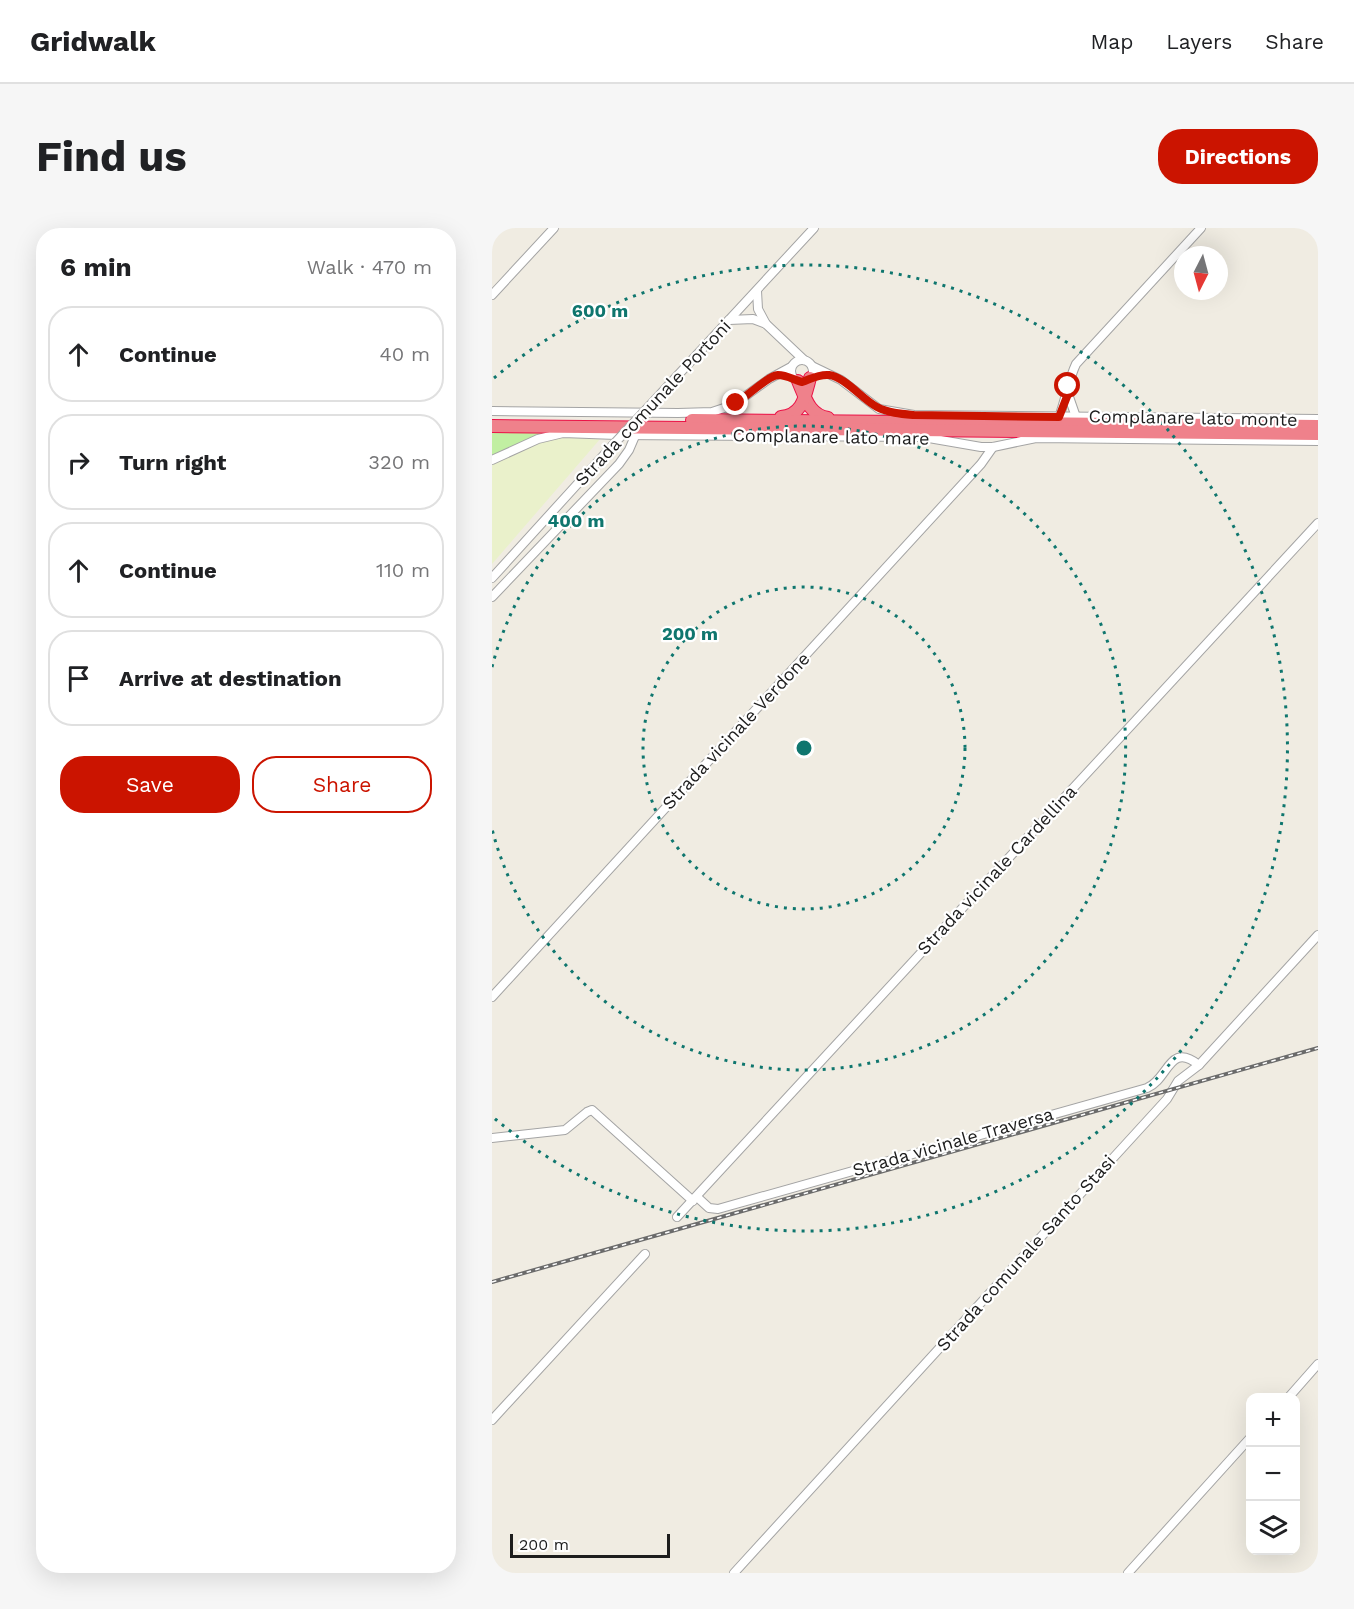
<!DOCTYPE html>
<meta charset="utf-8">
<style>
:root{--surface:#fff;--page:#f6f6f6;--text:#202124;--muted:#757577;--line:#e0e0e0;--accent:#cb1400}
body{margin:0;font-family:"Work Sans",sans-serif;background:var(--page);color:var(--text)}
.controls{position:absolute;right:18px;bottom:18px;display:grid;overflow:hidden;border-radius:12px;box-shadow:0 6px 24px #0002}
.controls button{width:54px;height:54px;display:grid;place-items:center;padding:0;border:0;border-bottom:2px solid var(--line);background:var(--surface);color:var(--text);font:30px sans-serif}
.compass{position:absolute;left:682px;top:18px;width:54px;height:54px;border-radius:50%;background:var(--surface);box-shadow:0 6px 24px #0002;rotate:186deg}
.scale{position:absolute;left:18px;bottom:15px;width:160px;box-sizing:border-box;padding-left:6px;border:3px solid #1d1d1d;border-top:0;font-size:16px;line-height:21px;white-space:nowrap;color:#1d1d1d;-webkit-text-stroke:4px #fff;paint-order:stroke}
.stop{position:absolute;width:18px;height:18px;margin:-14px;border:4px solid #cb1400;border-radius:50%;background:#fff}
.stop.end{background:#cb1400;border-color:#fff;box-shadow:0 2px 6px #0008}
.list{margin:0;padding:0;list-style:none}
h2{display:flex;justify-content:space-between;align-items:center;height:78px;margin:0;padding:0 24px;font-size:26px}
h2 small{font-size:20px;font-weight:400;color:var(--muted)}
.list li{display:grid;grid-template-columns:39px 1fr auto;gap:18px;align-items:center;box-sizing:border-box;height:96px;margin:0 12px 12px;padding:0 12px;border:2px solid var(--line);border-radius:24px}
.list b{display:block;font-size:22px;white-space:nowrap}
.list em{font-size:20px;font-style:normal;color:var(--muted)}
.actions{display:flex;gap:12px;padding:18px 24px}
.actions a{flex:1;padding:14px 0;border:2px solid var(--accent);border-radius:24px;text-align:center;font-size:21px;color:var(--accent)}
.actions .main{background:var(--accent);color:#fff}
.icon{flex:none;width:33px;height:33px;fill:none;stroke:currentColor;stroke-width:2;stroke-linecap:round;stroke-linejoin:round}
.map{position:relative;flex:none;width:826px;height:1345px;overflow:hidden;border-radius:24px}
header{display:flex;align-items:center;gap:36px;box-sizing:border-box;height:84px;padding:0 30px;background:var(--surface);border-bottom:2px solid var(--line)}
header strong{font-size:28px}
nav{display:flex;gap:33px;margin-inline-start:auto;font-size:21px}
.intro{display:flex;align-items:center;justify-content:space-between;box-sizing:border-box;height:144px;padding:0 36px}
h1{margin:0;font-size:42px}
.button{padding:15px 27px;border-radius:24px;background:var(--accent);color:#fff;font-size:21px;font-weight:700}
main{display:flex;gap:36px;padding:0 36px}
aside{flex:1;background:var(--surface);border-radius:24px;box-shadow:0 6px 24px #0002}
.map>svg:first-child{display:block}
.farmland{fill:#eaf1cb}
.grass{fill:#c1efa2}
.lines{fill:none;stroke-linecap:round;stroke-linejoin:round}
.minor-casing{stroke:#a4a4a4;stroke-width:10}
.major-casing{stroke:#977400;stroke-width:13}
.highway-casing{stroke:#eb1247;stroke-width:14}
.minor{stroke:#fff;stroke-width:8}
.major{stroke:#ffdd98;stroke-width:10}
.highway{stroke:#ef818b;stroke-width:12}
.rail-casing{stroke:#6b6b6b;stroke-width:4}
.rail{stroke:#fff;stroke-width:1.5;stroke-dasharray:4.5;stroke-linecap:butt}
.minor-bridge-casing{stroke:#a4a4a4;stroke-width:10;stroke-linecap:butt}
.minor-bridge{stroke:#fff;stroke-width:8}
.route{stroke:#cb1400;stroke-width:8}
.ring{fill:none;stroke:#0f766e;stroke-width:3;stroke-dasharray:3 6}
.labels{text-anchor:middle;stroke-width:4.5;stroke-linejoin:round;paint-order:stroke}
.street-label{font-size:18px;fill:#1d1d1d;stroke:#fff}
.centre{fill:#0f766e;stroke:#fff;stroke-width:3}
.ring-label{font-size:18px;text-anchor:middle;font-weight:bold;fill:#0f766e;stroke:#fff;stroke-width:4.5;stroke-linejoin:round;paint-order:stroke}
</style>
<header>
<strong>Gridwalk</strong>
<nav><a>Map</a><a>Layers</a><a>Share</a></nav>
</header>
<div class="intro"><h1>Find us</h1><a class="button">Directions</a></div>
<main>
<aside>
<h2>6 min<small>Walk · 470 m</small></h2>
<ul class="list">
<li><svg class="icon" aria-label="ahead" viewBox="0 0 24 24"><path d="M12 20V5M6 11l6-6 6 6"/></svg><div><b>Continue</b></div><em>40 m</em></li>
<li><svg class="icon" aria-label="right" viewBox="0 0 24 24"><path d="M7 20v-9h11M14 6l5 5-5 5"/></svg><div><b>Turn right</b></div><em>320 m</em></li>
<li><svg class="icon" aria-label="ahead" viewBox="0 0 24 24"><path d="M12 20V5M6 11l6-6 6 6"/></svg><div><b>Continue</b></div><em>110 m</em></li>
<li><svg class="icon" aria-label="arrive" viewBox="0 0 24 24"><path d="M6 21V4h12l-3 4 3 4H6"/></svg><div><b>Arrive at destination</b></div></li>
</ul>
<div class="actions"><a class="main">Save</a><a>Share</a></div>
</aside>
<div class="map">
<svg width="826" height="1345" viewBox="0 0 826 1345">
<rect width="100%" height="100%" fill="#f0ece2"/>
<path class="farmland" d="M73,208L109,210L0,336V237L46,214Z"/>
<path class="grass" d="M0,203L58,204L0,230Z"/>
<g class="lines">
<defs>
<g id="minor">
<path d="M265,63L266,81L274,96"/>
<path d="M0,67L62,0"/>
<path d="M237,92L261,91L274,96L312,132"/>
<circle cx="310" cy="143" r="11"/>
<path d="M320,138L349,152L387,181L422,187L826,191"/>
<path d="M576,166L584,189"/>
<path d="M162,173L322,0"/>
<path d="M0,183L186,185L220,184L241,177L277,151L299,139"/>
<path d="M567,189C574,171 576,153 584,136L709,0"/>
<path d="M0,232L46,211L71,205L124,207L431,209L489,219H501L544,210L826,213"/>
<path d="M0,350L120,218"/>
<path d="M0,369L127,236L137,222L143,208"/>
<path d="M0,769L489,236L501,219"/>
<path d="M0,910L73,902L95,884L100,882L201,973"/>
<path d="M205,969L217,980L226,981L655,860C677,851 677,813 707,837"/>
<path d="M185,989L826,295"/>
<path d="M796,1170L826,1136"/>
<path d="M0,1192L153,1026"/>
<path d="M242,1345L675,871L686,853L707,837L826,707"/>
<path d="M636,1345L758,1210"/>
</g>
<path id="major" d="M823,1345L826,1344"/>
<g id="highway">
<path d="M306,153C313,169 317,187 336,190"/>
<path d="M289,189C311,187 313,168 318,150"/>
<path d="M200,192L826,198"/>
<path d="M0,198L826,206"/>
</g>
</defs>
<use href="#minor" class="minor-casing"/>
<use href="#major" class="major-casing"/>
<use href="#highway" class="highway-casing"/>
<use href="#minor" class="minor"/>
<use href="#major" class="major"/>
<use href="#highway" class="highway"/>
<defs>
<path id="rail" d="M0,1054L826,820"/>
</defs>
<use href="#rail" class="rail-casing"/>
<use href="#rail" class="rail"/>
<defs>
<path id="minor-bridge" d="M120,218L162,173"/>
</defs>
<use href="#minor-bridge" class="minor-bridge-casing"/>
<use href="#minor-bridge" class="minor-bridge"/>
</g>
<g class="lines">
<path class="route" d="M244,175C255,169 275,148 286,147C295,147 302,152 310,154C319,151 326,146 337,147C353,149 370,171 385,179C396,185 410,186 422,187L567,189L576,166V158"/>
</g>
<g class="ring">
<circle cx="312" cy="520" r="161"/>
<path d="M0 439A322 322 0 1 1 0 601"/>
<path d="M2 150A483 483 0 1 1 2 890"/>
</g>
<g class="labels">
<g class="street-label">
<text transform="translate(161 175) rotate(-47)" y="6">Strada comunale Portoni</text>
<text transform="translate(701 190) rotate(1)" y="6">Complanare lato monte</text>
<text transform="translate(339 209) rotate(1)" y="6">Complanare lato mare</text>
<text transform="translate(244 503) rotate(-47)" y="6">Strada vicinale Verdone</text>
<text transform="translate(505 642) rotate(-47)" y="6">Strada vicinale Cardellina</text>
<text transform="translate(461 914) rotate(-16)" y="6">Strada vicinale Traversa</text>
<text transform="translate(534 1025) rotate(-48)" y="6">Strada comunale Santo Stasi</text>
</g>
</g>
<circle cx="312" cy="520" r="9" class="centre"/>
<g class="ring-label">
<text x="108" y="89">600 m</text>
<text x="84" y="299">400 m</text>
<text x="198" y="412">200 m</text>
</g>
</svg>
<div class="controls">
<button>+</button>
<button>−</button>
<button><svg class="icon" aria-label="layers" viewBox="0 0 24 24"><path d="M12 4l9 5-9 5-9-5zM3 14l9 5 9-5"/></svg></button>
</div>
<svg class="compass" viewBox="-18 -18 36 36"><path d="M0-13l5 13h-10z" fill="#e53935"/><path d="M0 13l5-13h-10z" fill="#757577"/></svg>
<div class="scale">200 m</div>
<div class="stop" style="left:576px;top:158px"></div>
<div class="stop end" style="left:244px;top:175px"></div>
</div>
</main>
